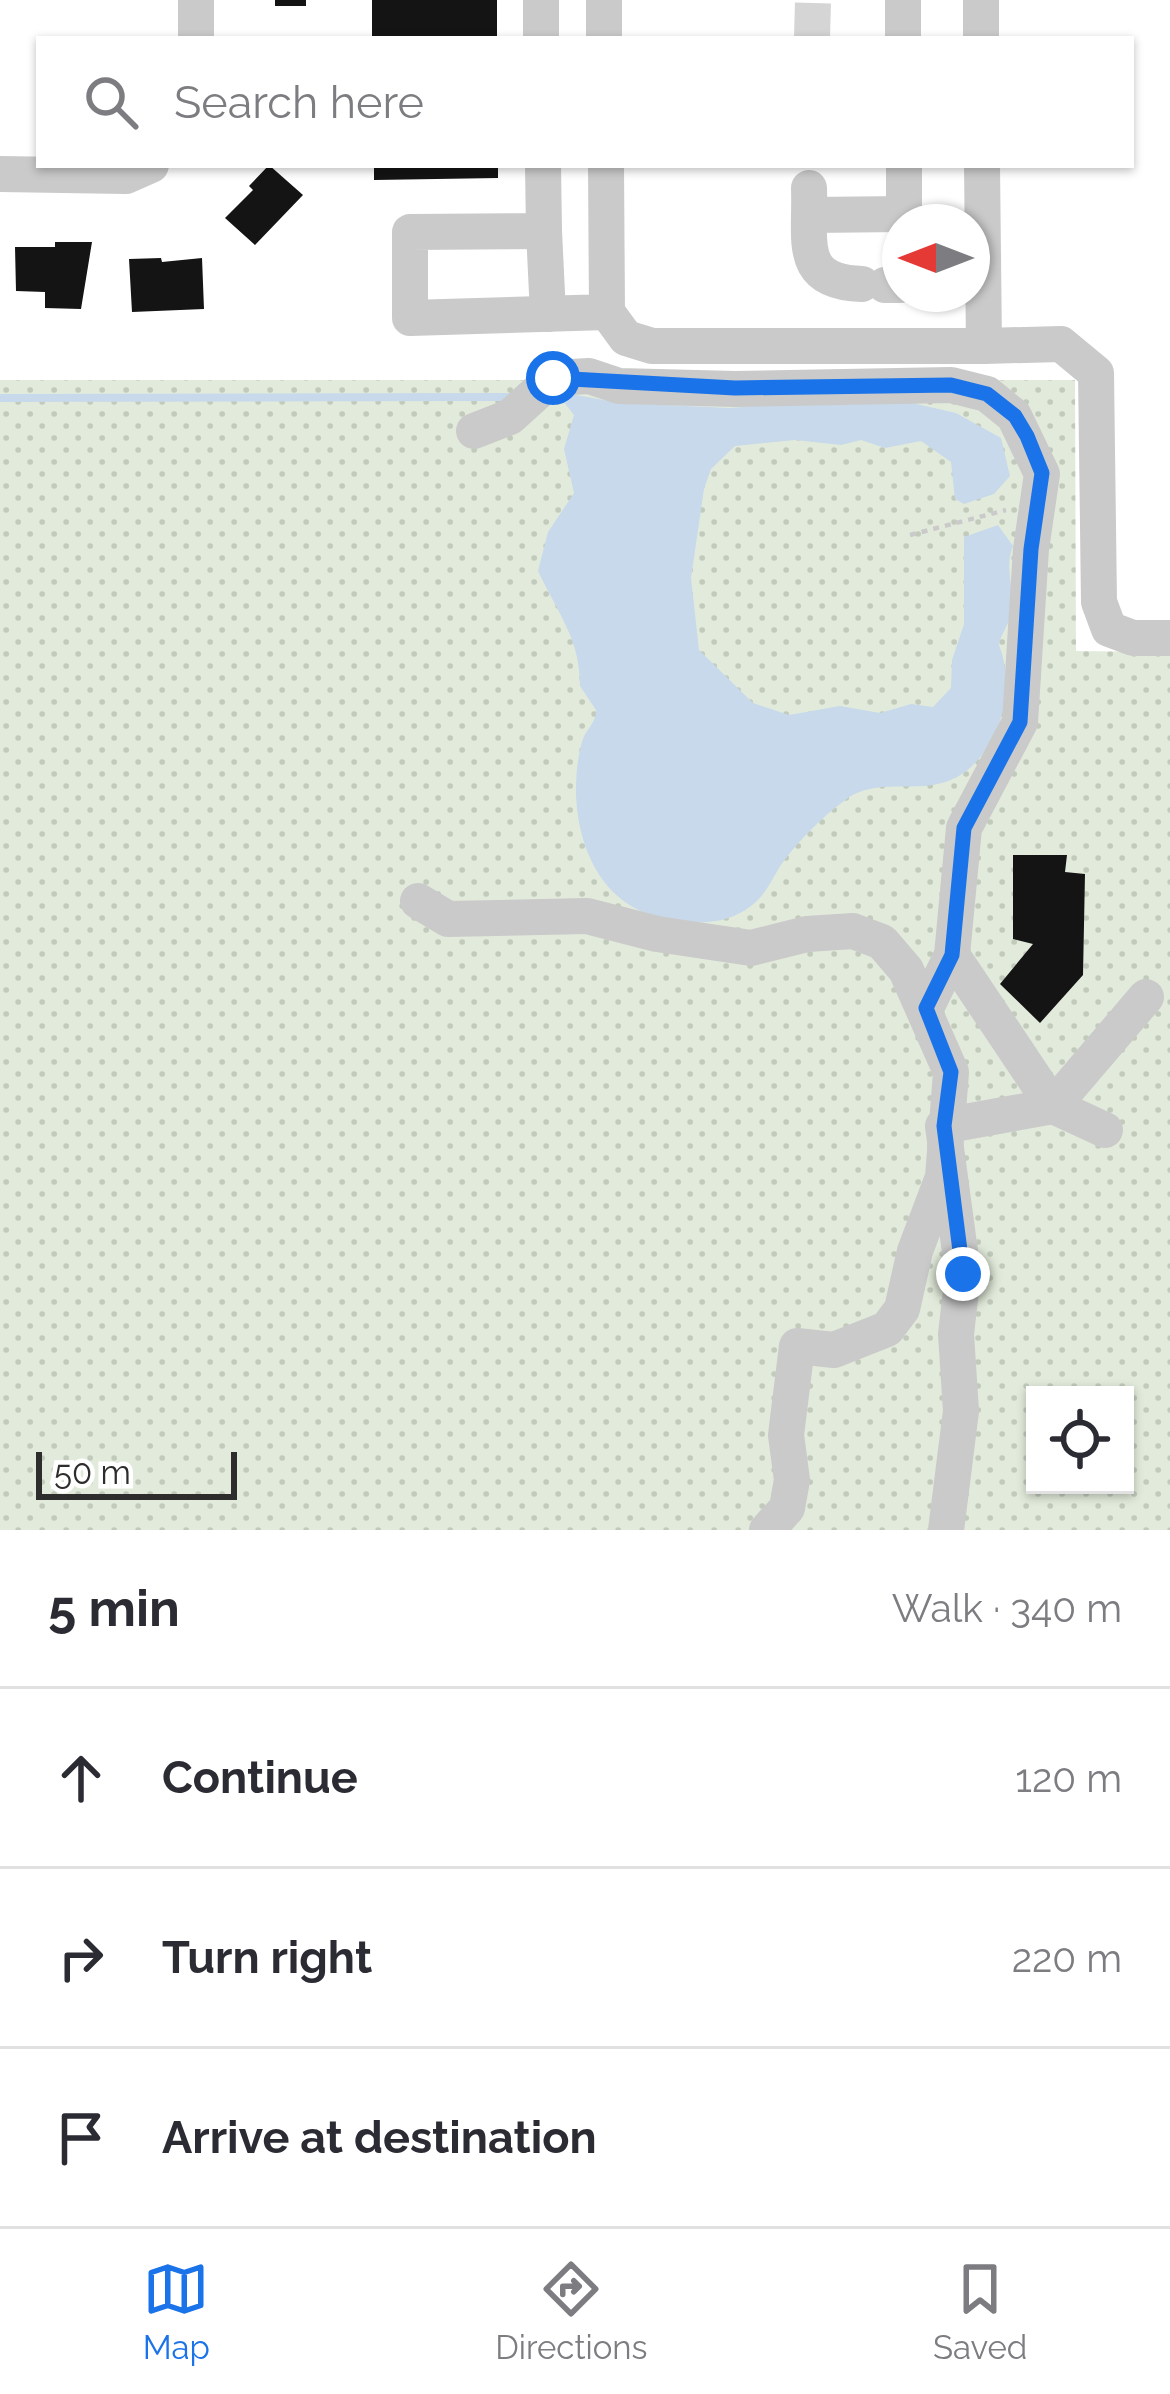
<!DOCTYPE html>
<meta charset="utf-8">
<style>
:root{--surface:#fff;--page:#f2f2f3;--text:#2b2b33;--muted:#7c7c81;--line:#e1e1e2;--accent:#1a73e8}
body{margin:0;font-family:Raleway,sans-serif;background:var(--page);color:var(--text)}
.controls{position:absolute;right:36px;bottom:36px;display:grid;overflow:hidden;border-radius:0px;box-shadow:0 3px 9px #0004}
.controls button{width:108px;height:108px;display:grid;place-items:center;padding:0;border:0;border-bottom:3px solid var(--line);background:var(--surface);color:var(--text);font:60px sans-serif}
.compass{position:absolute;left:882px;top:204px;width:108px;height:108px;border-radius:50%;background:var(--surface);box-shadow:0 3px 9px #0004;rotate:270deg}
.scale{position:absolute;left:36px;bottom:30px;width:201px;box-sizing:border-box;padding-left:12px;border:6px solid #2d2d2d;border-top:0;font-size:33px;line-height:42px;white-space:nowrap;color:#2d2d2d;-webkit-text-stroke:9px #fff;paint-order:stroke}
.stop{position:absolute;width:36px;height:36px;margin:-27px;border:9px solid #1a73e8;border-radius:50%;background:#fff}
.stop.end{background:#1a73e8;border-color:#fff;box-shadow:0 3px 12px #0008}
.list{margin:0;padding:0;list-style:none}
h2{display:flex;justify-content:space-between;align-items:center;height:156px;margin:0;padding:0 48px;font-size:51px}
h2 small{font-size:39px;font-weight:400;color:var(--muted)}
.list li{display:grid;grid-template-columns:78px 1fr auto;gap:36px;align-items:center;box-sizing:border-box;height:180px;padding:0 48px;border-top:3px solid var(--line)}
.list b{display:block;font-size:45px;white-space:nowrap}
.list em{font-size:39px;font-style:normal;color:var(--muted)}
.icon{flex:none;width:66px;height:66px;fill:none;stroke:currentColor;stroke-width:2;stroke-linecap:round;stroke-linejoin:round}
.map{position:relative;flex:none;width:1170px;height:1530px;overflow:hidden}
.search{position:absolute;background:var(--surface);box-shadow:0 3px 9px #0004;left:36px;right:36px;top:36px;height:132px;display:flex;align-items:center;gap:30px;box-sizing:border-box;padding:0 42px;border-radius:0px;color:var(--muted);font-size:45px}
.sheet{height:696px;background:var(--surface)}
nav{display:flex;justify-content:space-around;align-items:center;box-sizing:border-box;height:168px;border-top:3px solid var(--line);background:var(--surface);font-size:33px;color:var(--muted)}
nav a{display:grid;justify-items:center;gap:6px}
nav .on{color:var(--accent)}
.map>svg:first-child{display:block}
.grass{fill:url(#grass-dots);fill-rule:evenodd}
.water{fill:#c7d9ea}
.lines{fill:none;stroke-linecap:round;stroke-linejoin:round}
.stream{stroke:#c7d9ea;stroke-width:8}
.building{fill:#141414}
.minor-tunnel{stroke:#d5d5d5;stroke-width:36;stroke-dasharray:36 18;stroke-linecap:butt}
.path{stroke:#cacaca;stroke-width:4.5;stroke-dasharray:6 6;stroke-linecap:butt}
.minor{stroke:#cacaca;stroke-width:36}
.route{stroke:#1a73e8;stroke-width:15}
</style>
<div class="map">
<svg width="1170" height="1530" viewBox="0 0 1170 1530">
<defs>
<pattern id="grass-dots" width="8" height="8" patternUnits="userSpaceOnUse" patternTransform="scale(3)"><rect width="8" height="8" fill="#e2ebdb"/><path d="M2 2h.1M6 6h.1" fill="none" stroke="#c2cabc" stroke-width="1.8" stroke-linecap="round"/></pattern>
</defs>
<rect width="100%" height="100%" fill="#fff"/>
<path class="grass" d="M0,380H1075L1076,651L1170,652V1530H0ZM1035,1395H1125V1485H1035Z"/>
<path class="water" d="M565,393L620,403L729,408L886,397L956,413L1001,438L1010,476L994,494L964,504L955,499L951,462L921,441L885,448L861,440L841,445L795,440L735,446L711,469L704,489L691,578L699,650L753,703L789,715L840,706L880,713L911,704L933,707L951,688L952,660L964,624V537L998,525L1013,546C1003,571 1017,591 1010,616C1008,627 1001,633 999,645C1013,681 1006,724 981,756C941,808 888,771 848,798C824,815 801,838 783,862C772,878 767,894 751,906C725,926 696,924 664,918C585,904 564,808 582,742C586,728 596,724 596,710L580,686C580,638 558,614 538,571L548,532L574,493L564,449L574,415L563,401Z"/>
<g class="lines">
<path class="stream" d="M0,398L514,397"/>
</g>
<g class="building">
<rect x="275" y="0" width="31" height="6"/>
<rect x="372" y="0" width="125" height="39"/>
<path d="M269,165L303,195L255,245L225,218L253,190L249,186Z"/>
<path d="M374,165H498V178L374,180Z"/>
<path d="M55,242H92L81,309L45,308V292L16,291L15,247H55Z"/>
<path d="M161,258L162,262L202,258L204,309L132,312L129,259Z"/>
<path d="M1013,855H1067L1065,872L1085,874L1083,975L1040,1023L1000,984L1033,944L1013,939Z"/>
</g>
<g class="lines">
<path class="minor-tunnel" d="M812,39L813,0"/>
<path class="path" d="M910,535L1006,510"/>
<g class="minor">
<path d="M541,0V39"/>
<path d="M604,0V39"/>
<path d="M903,0V39"/>
<path d="M981,0V39"/>
<path d="M196,39V0"/>
<path d="M543,165L544,231L410,232V318L607,312L606,165"/>
<path d="M0,174L126,176L151,165"/>
<path d="M809,188C811,241 796,282 862,284"/>
<path d="M810,215L904,214V165"/>
<path d="M544,231L548,314"/>
<path d="M885,285H900"/>
<path d="M607,312L626,338L652,346H984L982,165"/>
<path d="M984,346L1061,344L1096,373L1099,602L1109,629L1133,638H1170"/>
<path d="M474,431L510,417L553,378L589,376L619,386L735,389L951,385L987,394L1014,416L1042,474L1031,549L1020,722L964,828L952,955L926,1008"/>
<path d="M418,901L448,919L587,916L657,934L751,948L807,934L853,931L882,942L906,970L951,1072L943,1177L915,1251L902,1309L887,1329L834,1350L797,1346L786,1435L792,1480L787,1508L767,1530"/>
<path d="M952,955L1053,1106L1105,1130"/>
<path d="M946,1530L961,1411L956,1334L963,1274L943,1126L1053,1106L1146,997"/>
</g>
</g>
<g class="lines">
<path class="route" d="M553,378L735,388L951,385L987,394L1015,416L1027,436L1042,473L1031,549L1020,722L964,828L952,955L926,1008L951,1072L944,1126L963,1274"/>
</g>
</svg>
<div class="controls">
<button><svg class="icon" aria-label="locate" viewBox="0 0 24 24"><circle cx="12" cy="12" r="6"/><path d="M12 2v4M12 18v4M2 12h4M18 12h4"/></svg></button>
</div>
<svg class="compass" viewBox="-18 -18 36 36"><path d="M0-13l5 13h-10z" fill="#e53935"/><path d="M0 13l5-13h-10z" fill="#7c7c81"/></svg>
<div class="scale">50 m</div>
<div class="stop" style="left:553px;top:378px"></div>
<div class="stop end" style="left:963px;top:1274px"></div>
<div class="search"><svg class="icon" aria-label="search" viewBox="0 0 24 24"><circle cx="10" cy="10" r="6"/><path d="M15 15l6 6"/></svg>Search here</div>
</div>
<section class="sheet">
<h2>5 min<small>Walk · 340 m</small></h2>
<ul class="list">
<li><svg class="icon" aria-label="ahead" viewBox="0 0 24 24"><path d="M12 20V5M6 11l6-6 6 6"/></svg><div><b>Continue</b></div><em>120 m</em></li>
<li><svg class="icon" aria-label="right" viewBox="0 0 24 24"><path d="M7 20v-9h11M14 6l5 5-5 5"/></svg><div><b>Turn right</b></div><em>220 m</em></li>
<li><svg class="icon" aria-label="arrive" viewBox="0 0 24 24"><path d="M6 21V4h12l-3 4 3 4H6"/></svg><div><b>Arrive at destination</b></div></li>
</ul>
</section>
<nav>
<a class="on"><svg class="icon" aria-label="map" viewBox="0 0 24 24"><path d="M3 6l6-2 6 2 6-2v14l-6 2-6-2-6 2zM9 4v14M15 6v14"/></svg>Map</a>
<a><svg class="icon" aria-label="directions" viewBox="0 0 24 24"><path d="M12 3l9 9-9 9-9-9zM9 14v-3h6M13 9l2 2-2 2"/></svg>Directions</a>
<a><svg class="icon" aria-label="saved" viewBox="0 0 24 24"><path d="M7 4h10v16l-5-4-5 4z"/></svg>Saved</a>
</nav>
